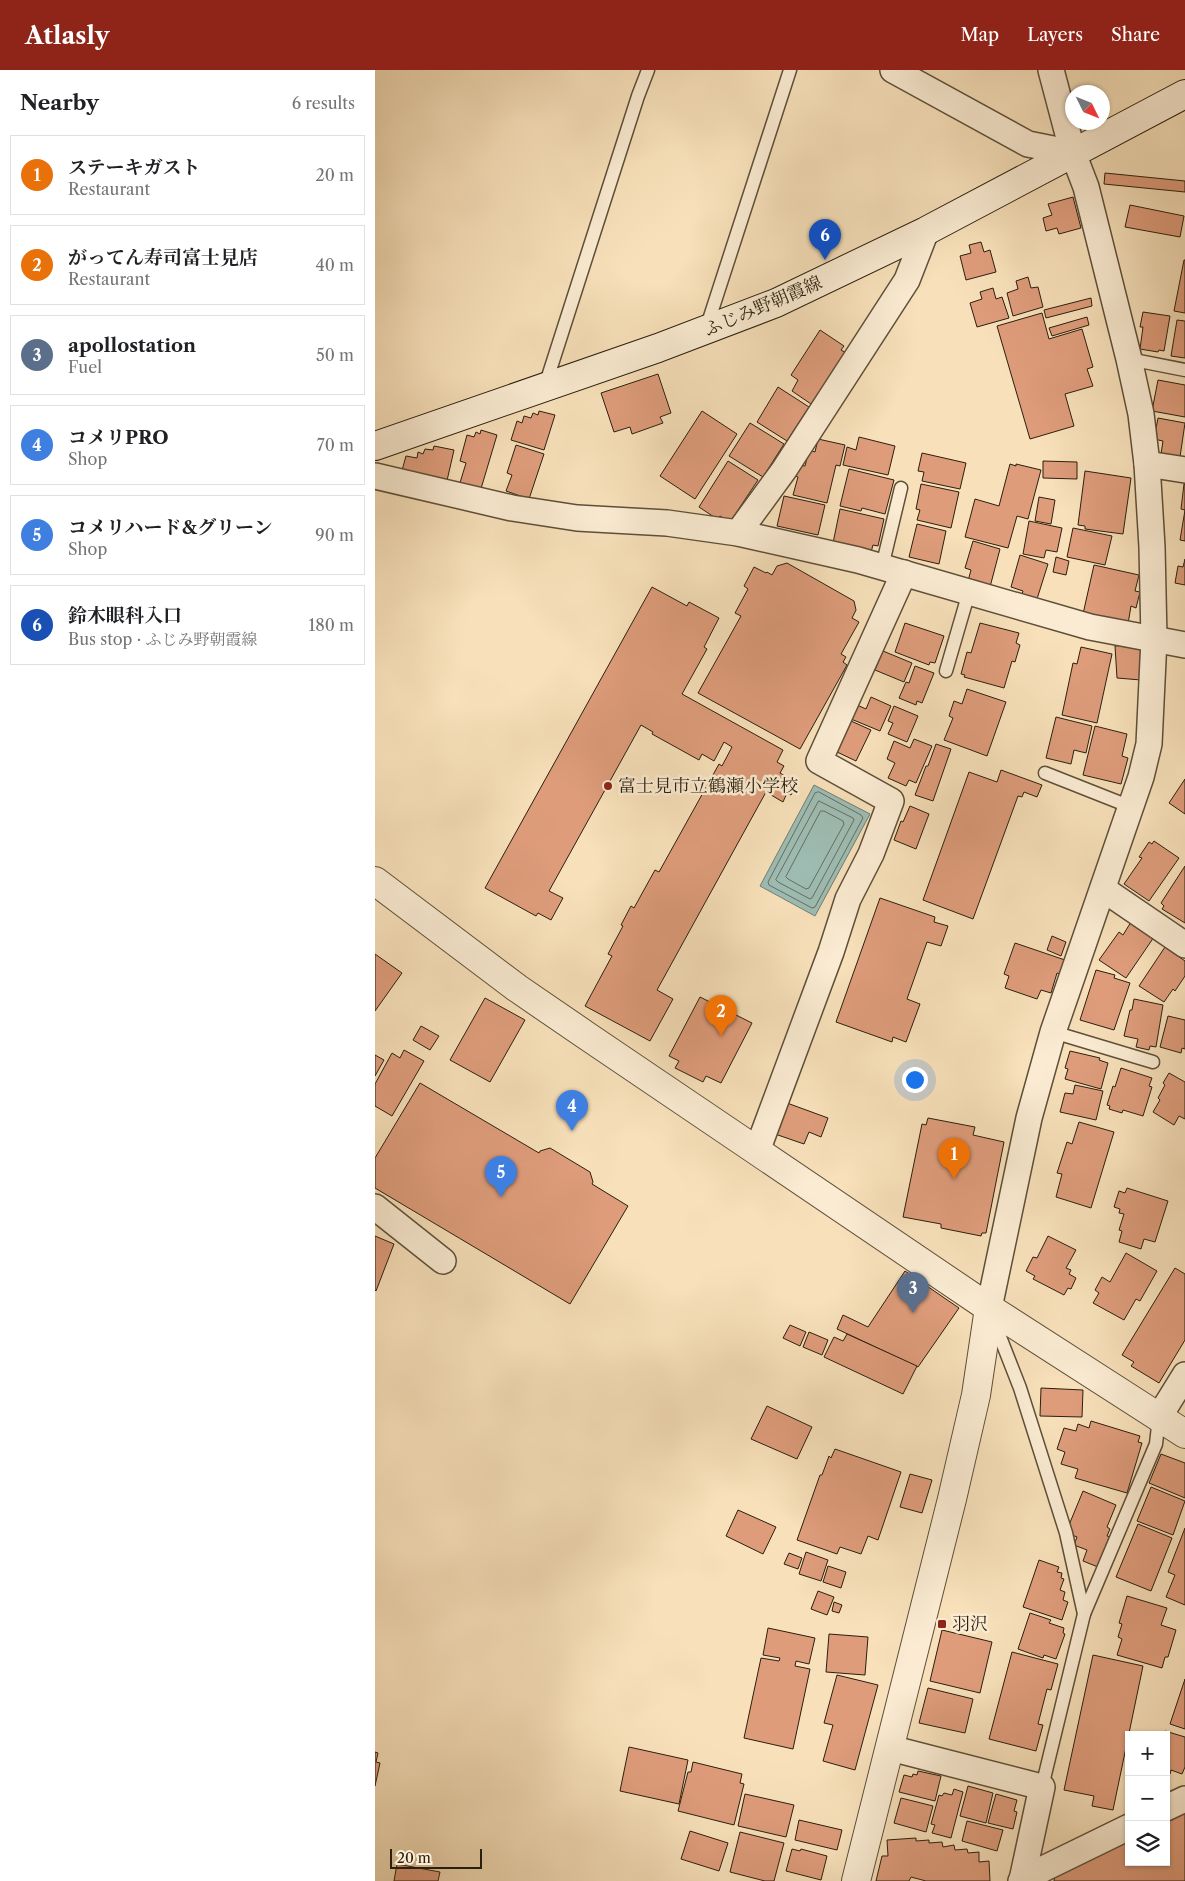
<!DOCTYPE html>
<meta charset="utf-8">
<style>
:root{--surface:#fff;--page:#f2f2f2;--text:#202124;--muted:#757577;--line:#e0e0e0;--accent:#8f2418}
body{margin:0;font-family:"Libre Caslon Text","Noto Serif JP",serif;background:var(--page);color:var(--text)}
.controls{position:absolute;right:15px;bottom:15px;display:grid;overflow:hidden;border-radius:0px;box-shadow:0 1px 4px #0004}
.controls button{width:45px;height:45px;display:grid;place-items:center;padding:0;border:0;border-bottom:1px solid var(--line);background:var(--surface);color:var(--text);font:25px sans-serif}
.compass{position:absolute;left:690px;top:15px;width:45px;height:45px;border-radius:50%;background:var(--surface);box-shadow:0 1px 4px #0004;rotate:133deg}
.scale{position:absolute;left:15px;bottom:12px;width:92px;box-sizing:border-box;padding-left:5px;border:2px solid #2b1f0e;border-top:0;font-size:14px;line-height:18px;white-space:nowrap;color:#2b1f0e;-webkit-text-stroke:4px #faebd2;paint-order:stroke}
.you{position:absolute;left:539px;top:1009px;width:18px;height:18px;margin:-12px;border:4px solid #fff;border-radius:50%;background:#1a73e8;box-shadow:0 0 0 8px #1a73e833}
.badge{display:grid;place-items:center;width:32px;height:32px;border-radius:50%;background:var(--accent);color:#fff;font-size:16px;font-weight:700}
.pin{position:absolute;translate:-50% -41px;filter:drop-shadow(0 1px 2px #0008)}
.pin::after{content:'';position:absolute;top:26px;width:18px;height:15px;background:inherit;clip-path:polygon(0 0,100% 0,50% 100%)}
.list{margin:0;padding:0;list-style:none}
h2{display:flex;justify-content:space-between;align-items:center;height:65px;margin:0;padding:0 20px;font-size:21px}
h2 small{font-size:16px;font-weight:400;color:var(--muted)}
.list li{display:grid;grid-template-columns:32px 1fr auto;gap:15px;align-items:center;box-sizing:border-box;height:80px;margin:0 10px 10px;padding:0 10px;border:1px solid var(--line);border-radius:0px}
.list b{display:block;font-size:19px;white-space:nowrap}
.list p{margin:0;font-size:16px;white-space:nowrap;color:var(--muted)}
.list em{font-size:16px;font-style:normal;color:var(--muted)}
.icon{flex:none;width:28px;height:28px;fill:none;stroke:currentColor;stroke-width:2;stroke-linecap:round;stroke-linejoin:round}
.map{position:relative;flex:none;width:810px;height:1811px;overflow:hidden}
header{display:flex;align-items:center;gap:30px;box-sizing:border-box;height:70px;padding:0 25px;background:var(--accent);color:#fff}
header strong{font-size:24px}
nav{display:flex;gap:28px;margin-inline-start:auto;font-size:18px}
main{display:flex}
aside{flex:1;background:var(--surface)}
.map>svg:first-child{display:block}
.water{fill:#9ebdb4;stroke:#707e72}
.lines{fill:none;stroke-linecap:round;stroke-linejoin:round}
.shore{stroke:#646e61;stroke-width:1}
.building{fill:#de9c7b;stroke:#2b1f0e}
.service-casing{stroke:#5e4f39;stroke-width:15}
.minor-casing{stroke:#5e4f39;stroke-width:28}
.tertiary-casing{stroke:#5e4f39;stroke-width:30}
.secondary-casing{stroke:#2b1f0e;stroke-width:30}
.service{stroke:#faebd2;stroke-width:12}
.minor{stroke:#faebd2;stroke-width:25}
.tertiary{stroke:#faebd2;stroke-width:28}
.secondary{stroke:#faebd2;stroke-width:28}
.poi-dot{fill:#8f2418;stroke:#faebd2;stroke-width:2}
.labels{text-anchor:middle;stroke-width:5;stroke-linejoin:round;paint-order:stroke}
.street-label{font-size:18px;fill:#2b1f0e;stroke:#faebd2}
.poi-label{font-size:18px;fill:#2b1f0e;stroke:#faebd2;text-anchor:start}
</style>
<header>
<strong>Atlasly</strong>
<nav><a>Map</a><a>Layers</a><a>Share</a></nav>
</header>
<main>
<aside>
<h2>Nearby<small>6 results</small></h2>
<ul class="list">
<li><span class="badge" style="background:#e8710a">1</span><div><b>ステーキガスト</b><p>Restaurant</p></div><em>20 m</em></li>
<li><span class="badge" style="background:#e8710a">2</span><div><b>がってん寿司富士見店</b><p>Restaurant</p></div><em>40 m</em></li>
<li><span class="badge" style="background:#5c6f8a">3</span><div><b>apollostation</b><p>Fuel</p></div><em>50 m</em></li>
<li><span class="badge" style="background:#3f7fe0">4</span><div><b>コメリPRO</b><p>Shop</p></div><em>70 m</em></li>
<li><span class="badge" style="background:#3f7fe0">5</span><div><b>コメリハード&amp;グリーン</b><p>Shop</p></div><em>90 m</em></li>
<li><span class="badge" style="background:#1a4fb4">6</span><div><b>鈴木眼科入口</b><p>Bus stop · ふじみ野朝霞線</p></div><em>180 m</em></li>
</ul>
</aside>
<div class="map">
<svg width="810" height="1811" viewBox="0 0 810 1811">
<rect width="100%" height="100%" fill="#f7e0ba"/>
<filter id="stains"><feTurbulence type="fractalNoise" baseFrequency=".004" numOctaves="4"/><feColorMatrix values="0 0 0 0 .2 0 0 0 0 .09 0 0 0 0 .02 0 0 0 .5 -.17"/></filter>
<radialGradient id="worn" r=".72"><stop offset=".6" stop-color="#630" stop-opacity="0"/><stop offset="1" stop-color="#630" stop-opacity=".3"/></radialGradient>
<path class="water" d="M439,715L495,744L440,846L385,816Z"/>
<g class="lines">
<g class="shore">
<path d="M444,722L486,745L488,748L440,837L437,838L394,815L393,812L440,723Z"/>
<path d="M444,731L478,748L479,750L437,828L435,829L403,812L401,810Z"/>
<path d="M446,741H449L468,751L469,754L434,818L431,819L413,809L411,807Z"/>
</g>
</g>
<g class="building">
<path d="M730,103L810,111V122L729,114Z"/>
<path d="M698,127L706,158L684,164L682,158L671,161L668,148L677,145L673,134Z"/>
<path d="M755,135L809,146L805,167L750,157Z"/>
<path d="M606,172L609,182L615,180L621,202L591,210L585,186L596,183L594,175Z"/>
<path d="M809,190H810V243L799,241Z"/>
<path d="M653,207L656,218L663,217L668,237L638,246L632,223L643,219L641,211Z"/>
<path d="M618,218L621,229L627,227L634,248L602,257L595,233L607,229L605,222Z"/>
<path d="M716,228L717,236L671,248L669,240Z"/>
<path d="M768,242L795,246L789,281L784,280L783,282L765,279L768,257H765Z"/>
<path d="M667,243L674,269L707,259L718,297L712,299L718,316L690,324L699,356L655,369L622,256Z"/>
<path d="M712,247L714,255L677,266L674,258Z"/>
<path d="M802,250L810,251V288L796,286Z"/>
<path d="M445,260L469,276L466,280L473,284L439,336L417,321L423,310L416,305Z"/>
<path d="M283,304L296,343L285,347L288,353L257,364L255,357L239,362L226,323Z"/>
<path d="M783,310L810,315V347L777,341Z"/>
<path d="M403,317L434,337L412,371L382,352Z"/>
<path d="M164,341L180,345L169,380L136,370L142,351L147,353L149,346L156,348L158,343L163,345Z"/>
<path d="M327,341L362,364L320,429L285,406Z"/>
<path d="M783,348L810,353L805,387L786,384L788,371L779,369Z"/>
<path d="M375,353L409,374L388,407L354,386Z"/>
<path d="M106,360L122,365L105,422L84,416L91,393L85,391L92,365L99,367L101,362L105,364Z"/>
<path d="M484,367L520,376L513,405L468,395L472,377L481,380Z"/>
<path d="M443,369L470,375L465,396L461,395L452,433L418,425L423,407L416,405L423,395L430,396L434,380L440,382Z"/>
<path d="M141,375L169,384L154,429L131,421L137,405L132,403Z"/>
<path d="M59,376L79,380L71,415L26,404L31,386L42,388L43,382L48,384L50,379L58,380Z"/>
<path d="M547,383L591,393L585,419L547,411L549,402L543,401Z"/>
<path d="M353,391L383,410L355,452L345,446L342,449L324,437Z"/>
<path d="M668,391L702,392V409L668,408Z"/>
<path d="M635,394L641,396V394L666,400L653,449L642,446L633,478L590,467L600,429L624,436Z"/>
<path d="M474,399L519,410L510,444L487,438L486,441L465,436Z"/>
<path d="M710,401L756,408L748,464L710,459V456L703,455Z"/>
<path d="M546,414L584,422L576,458L542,450L545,440L541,439Z"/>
<path d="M809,414H810V471L805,470L810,440L806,439Z"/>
<path d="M409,426L450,435L443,465L402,456Z"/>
<path d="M664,427L680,430L676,454L660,451Z"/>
<path d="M465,439L509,449L503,476L498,475L496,482L458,473Z"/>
<path d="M654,451L687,458L682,482L671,480L669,488L648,484Z"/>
<path d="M542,454L571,461L564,494L534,487Z"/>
<path d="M698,458L737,466L730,495L692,487Z"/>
<path d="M598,471L625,479L615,517L593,511L596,500L590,498Z"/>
<path d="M645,485L673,494L662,529L647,524L648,521L636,517Z"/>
<path d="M681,487L694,491L691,505L678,502Z"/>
<path d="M810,489V515L800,513L803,496L808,497Z"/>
<path d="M412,493L479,531L481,540L477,548L484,552L466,584L471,587L468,592L472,595L425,679L323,623L366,546L360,543L373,519L369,516L379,497L391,503L392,502L397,505L402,496Z"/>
<path d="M719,495L764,505L760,521L765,522L761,538L756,536L753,554L708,544Z"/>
<path d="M277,517L312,536L314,532L344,548L329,577L332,579L307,624L408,680L402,692L409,696L405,703L419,711L415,720L418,721L416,725L412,723L408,732L391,722L282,920L298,929L275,971L210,936L237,886L233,884L248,856L246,855L256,836L259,838L280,800L284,802L344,694L347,696L357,677L349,672L339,691L327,684L324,690L277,664L278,662L266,655L174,821L188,828L176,850L163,843L161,846L110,818Z"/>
<path d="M530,553L569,566L560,593L555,592L554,595L520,582Z"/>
<path d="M605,553L644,563L641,573L645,575L640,592L637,591L629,618L589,607L590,605L586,604L592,582L596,583Z"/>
<path d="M749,575L769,577L766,610L742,608L740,576Z"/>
<path d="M706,577L737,584L722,653L687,645L698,593L702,594Z"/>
<path d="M508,581L537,593L529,612L500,600Z"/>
<path d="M540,596L559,603L547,633L542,631L541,635L524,628L531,612L534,613Z"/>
<path d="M592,619L631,632L612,686L569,670L578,648L574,646L579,631L587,634Z"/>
<path d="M496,627L516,636L505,661L476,649L482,635L491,639Z"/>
<path d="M519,636L543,646L532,672L513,664L518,653L513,651Z"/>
<path d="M681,647L717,656L711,683L699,680L696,694L671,688Z"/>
<path d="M476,651L496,660L481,691L462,682Z"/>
<path d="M720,656L752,664L747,686L753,688L746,714L708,705Z"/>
<path d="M539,669L557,676L541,713L534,710L531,716L513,708L520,693L512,689L519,671L535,678Z"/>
<path d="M561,674L576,679L558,731L540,725L551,696H553Z"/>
<path d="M626,700L667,715L662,727L649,722L647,727L643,726L598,849L548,830L594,702L622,712Z"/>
<path d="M810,709V744L794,733Z"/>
<path d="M535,736L554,744L541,779L519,770L526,751L528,752Z"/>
<path d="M779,771L804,788L774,831L749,814L767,788L764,787L774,772L777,774Z"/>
<path d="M810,796V853L787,839L789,836L786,833Z"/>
<path d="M505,828L560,847L559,852L573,856L566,876L552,872L532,929L545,934L531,972L518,967L517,972L461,952Z"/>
<path d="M756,852L779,867L751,908L724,890L744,862L748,865Z"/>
<path d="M677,866L691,872L686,886L672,880Z"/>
<path d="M640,873L690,890L685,904L682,903L676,923L666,920L662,929L630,918L634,906L629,904Z"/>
<path d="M790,877L810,891V906L800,921L798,919L789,932L764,916Z"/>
<path d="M0,884L27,903L0,941Z"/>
<path d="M721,900L740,905L739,908L755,913L739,960L705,950Z"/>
<path d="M325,927L377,953L346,1013L331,1006L328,1012L300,998L304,991L294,986Z"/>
<path d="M110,928L150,950L115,1012L75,990Z"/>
<path d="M759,929L788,935L781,977L775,976L774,980L761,977L763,969L749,966L755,940H757Z"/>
<path d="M793,946L810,950V979L807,978L806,983L785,977Z"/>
<path d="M46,956L64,966L55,980L38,970Z"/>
<path d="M29,980L49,991L17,1046L0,1036V1014L17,983L25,988Z"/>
<path d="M695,981L725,988L724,990L733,993L726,1019L690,1009L693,999L690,998Z"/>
<path d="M0,985L9,990L0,1006Z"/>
<path d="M746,998L777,1008L774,1016L777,1017L768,1046L748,1040L747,1043L734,1039L735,1036L732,1035L738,1016L740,1017Z"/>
<path d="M794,1003L810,1012V1049L804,1046L799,1055L778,1042L785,1030L783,1028L790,1015L788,1013Z"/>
<path d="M45,1013L164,1083L165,1081L175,1078L215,1102L218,1112L217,1114L253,1136L195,1234L0,1118V1088Z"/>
<path d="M700,1015L728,1021L721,1050L685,1042L690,1023L698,1024Z"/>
<path d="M412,1033L453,1048L446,1067L434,1062L429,1074L400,1064Z"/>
<path d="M553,1048L600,1057L598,1065L629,1072L611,1163H607L606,1166L566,1158V1154L528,1147L547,1054L551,1055Z"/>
<path d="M704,1052L739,1062L716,1138L681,1127L687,1104L682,1103L692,1072L697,1074Z"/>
<path d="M752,1118L793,1131L780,1172L769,1169L766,1179L744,1172L747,1161L744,1160L749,1144L744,1143L745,1139L739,1137L744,1121L750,1123Z"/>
<path d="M0,1166L19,1174L1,1221L0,1220Z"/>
<path d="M673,1166L701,1180L691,1198L696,1200L694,1204L701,1208L696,1219L693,1218L689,1225L658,1209L660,1206L651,1201L658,1187L662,1188Z"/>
<path d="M751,1183L782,1201L765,1231L761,1229L749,1250L718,1233L724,1223L720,1220L727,1207L735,1212Z"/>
<path d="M800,1198L810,1204V1270L784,1313L756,1296L759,1292L747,1285Z"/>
<path d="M530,1201L584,1238L543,1297L462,1259L468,1245L493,1257Z"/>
<path d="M415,1255L431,1262L425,1276L408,1268Z"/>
<path d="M434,1262L453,1270L447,1285L428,1277Z"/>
<path d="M472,1264L542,1296L528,1324L449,1287L459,1267L468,1271Z"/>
<path d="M666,1318L708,1320L707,1347L665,1346Z"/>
<path d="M392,1336L437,1357L422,1389L376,1369Z"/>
<path d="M716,1351L765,1366L763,1372L767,1373L752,1423L700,1408L703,1399L686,1394L690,1382L682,1379L689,1358L701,1361L703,1354L714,1358Z"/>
<path d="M460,1379L526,1402L503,1470L493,1466L486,1484L465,1477L462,1484L422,1470L445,1405H447L454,1386L456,1388Z"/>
<path d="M786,1384L810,1393V1428L774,1413Z"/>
<path d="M535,1404L557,1410L547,1443L525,1437Z"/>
<path d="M776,1417L810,1431L798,1465L762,1451Z"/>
<path d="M708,1421L741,1435L732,1457L735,1459L732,1466L736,1467L723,1497L708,1491L712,1480L699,1475L702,1467L697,1465L694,1455Z"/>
<path d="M363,1440L401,1457L388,1484L351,1466Z"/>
<path d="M763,1454L797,1468L776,1521L741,1507Z"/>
<path d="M810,1458V1535L791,1527L800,1505L793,1502Z"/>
<path d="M431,1482L453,1490L446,1511L424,1504Z"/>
<path d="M414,1483L427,1488L423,1499L409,1494Z"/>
<path d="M664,1490L684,1497L682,1502L687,1503L686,1508L689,1509L685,1520L690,1522L688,1530L693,1532L687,1550L648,1537Z"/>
<path d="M453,1496L471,1502L466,1518L448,1512Z"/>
<path d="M443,1521L459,1527L452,1545L436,1539Z"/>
<path d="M752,1526L792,1538L786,1555L801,1560L793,1587H790L787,1598L742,1585L747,1569L743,1567L747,1554L744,1553Z"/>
<path d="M459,1532L467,1535L464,1543L457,1541Z"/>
<path d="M655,1543L676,1550L674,1553L689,1558L688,1563L690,1564L681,1589L669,1585L668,1588L643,1579Z"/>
<path d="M393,1558L440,1568L434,1594L421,1591L420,1596L435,1599L418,1679L369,1668L386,1588L404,1591L405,1588L388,1585Z"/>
<path d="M567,1560L617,1572L605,1623L555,1611Z"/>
<path d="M454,1564L493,1567L490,1605L451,1602Z"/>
<path d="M637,1582L683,1594L676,1620L672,1619L663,1654L668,1655L661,1681L614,1669Z"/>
<path d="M718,1585L768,1596L738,1740L717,1736L719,1726L689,1720Z"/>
<path d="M462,1605L503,1615L480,1700L448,1691L458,1655L449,1653Z"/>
<path d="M810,1609V1659L795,1654Z"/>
<path d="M553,1618L598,1629L590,1663L544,1653Z"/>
<path d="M790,1661L810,1667V1697L807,1704L796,1700L795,1704L791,1702V1665H789Z"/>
<path d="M254,1677L313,1690L304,1734L245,1721Z"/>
<path d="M0,1682L3,1683L1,1692L5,1693L0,1716Z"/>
<path d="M318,1692L367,1704L365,1713L369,1714L359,1755L303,1741L313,1702H316Z"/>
<path d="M543,1701L566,1706L560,1731L524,1722L529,1705L537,1707L538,1704L542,1705Z"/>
<path d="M593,1716L618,1723L611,1753L585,1746Z"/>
<path d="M579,1719L588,1722L576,1768L557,1763L560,1755L556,1754L564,1725L567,1726L569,1723L577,1725Z"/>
<path d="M370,1724L419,1735L411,1767L363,1756Z"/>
<path d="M621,1724L642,1730L639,1741L642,1742L638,1759L613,1753Z"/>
<path d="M526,1728L558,1736L551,1762L519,1753Z"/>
<path d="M810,1742V1811H679L680,1805L754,1768V1792H791V1751Z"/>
<path d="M424,1750L467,1760L462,1780L420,1770Z"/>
<path d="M592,1751L628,1760L622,1781L587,1771Z"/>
<path d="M315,1761L353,1773L344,1801L306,1789Z"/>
<path d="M365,1762L409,1773L399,1811H390L355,1802Z"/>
<path d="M541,1768V1771L554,1770V1773L567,1772L568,1777L579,1775L580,1780L592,1779L593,1783L604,1782V1792L614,1791L615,1811H551L536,1807L534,1811H501L507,1786H513L512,1770Z"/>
<path d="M417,1779L425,1781L426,1779L452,1786L446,1810L411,1801Z"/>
<path d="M22,1794L65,1802L63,1811H19Z"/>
</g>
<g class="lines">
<defs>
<g id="service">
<path d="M331,259L415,0"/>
<path d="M754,289L810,300"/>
<path d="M170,316L263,26L273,0"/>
<path d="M507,497L526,418"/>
<path d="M571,601L594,522"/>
<path d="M670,703L756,737"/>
<path d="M678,962L778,992"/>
<path d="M618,1249L645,1318L691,1463L709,1544L667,1717"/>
<path d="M709,1544L781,1374L784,1347"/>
</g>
<g id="minor">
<path d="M518,0L653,74L698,83"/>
<path d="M772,394L810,400"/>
<path d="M0,406L137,438L202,448L292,453L363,463L483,490L715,557L810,575"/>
<path d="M363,463L409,400L532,210L551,161"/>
<path d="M728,819L810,875"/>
<path d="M382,1081L456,882L473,829L496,784L516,731L444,691L529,503"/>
<path d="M0,1137L68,1191"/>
<path d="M614,1238L654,1048L678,962L766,707L774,674L779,569L777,477L772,394L766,344L754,289L711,117L698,83L676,0"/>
<path d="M784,1347L810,1305"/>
<path d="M515,1678L667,1717L647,1810"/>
<path d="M791,1738L810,1729"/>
<path d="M646,1811L670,1798L754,1757"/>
</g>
<g id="tertiary">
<path d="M0,811L142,918L212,966L614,1238L810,1364"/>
<path d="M481,1811L577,1429L601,1325L614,1238"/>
</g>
<path id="secondary" d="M0,376L283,278L401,233L551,161L810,24"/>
</defs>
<use href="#service" class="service-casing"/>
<use href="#minor" class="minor-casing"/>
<use href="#tertiary" class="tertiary-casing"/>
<use href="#secondary" class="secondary-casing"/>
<use href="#service" class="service"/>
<use href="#minor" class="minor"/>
<use href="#tertiary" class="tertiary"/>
<use href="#secondary" class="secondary"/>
</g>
<g class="poi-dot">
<circle cx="233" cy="716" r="5"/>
<rect x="562" y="1549" width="10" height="10" rx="2.5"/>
</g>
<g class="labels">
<g class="street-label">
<text transform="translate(388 236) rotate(-23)" y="6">ふじみ野朝霞線</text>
</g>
<g class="poi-label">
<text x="243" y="722">富士見市立鶴瀬小学校</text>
<text x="577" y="1560">羽沢</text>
</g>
</g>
<rect width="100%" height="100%" filter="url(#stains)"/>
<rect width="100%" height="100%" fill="url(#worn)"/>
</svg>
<div class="controls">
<button>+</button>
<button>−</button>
<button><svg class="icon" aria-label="layers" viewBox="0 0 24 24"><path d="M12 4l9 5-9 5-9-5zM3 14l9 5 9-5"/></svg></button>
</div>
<svg class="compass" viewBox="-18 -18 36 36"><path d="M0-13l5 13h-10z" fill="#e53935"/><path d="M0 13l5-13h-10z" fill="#757577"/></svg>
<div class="scale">20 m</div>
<div class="you"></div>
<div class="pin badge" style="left:579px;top:1109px;background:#e8710a">1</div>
<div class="pin badge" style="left:346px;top:966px;background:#e8710a">2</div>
<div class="pin badge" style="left:538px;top:1243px;background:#5c6f8a">3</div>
<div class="pin badge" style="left:197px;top:1061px;background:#3f7fe0">4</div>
<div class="pin badge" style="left:126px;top:1127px;background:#3f7fe0">5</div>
<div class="pin badge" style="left:450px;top:190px;background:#1a4fb4">6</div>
</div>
</main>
